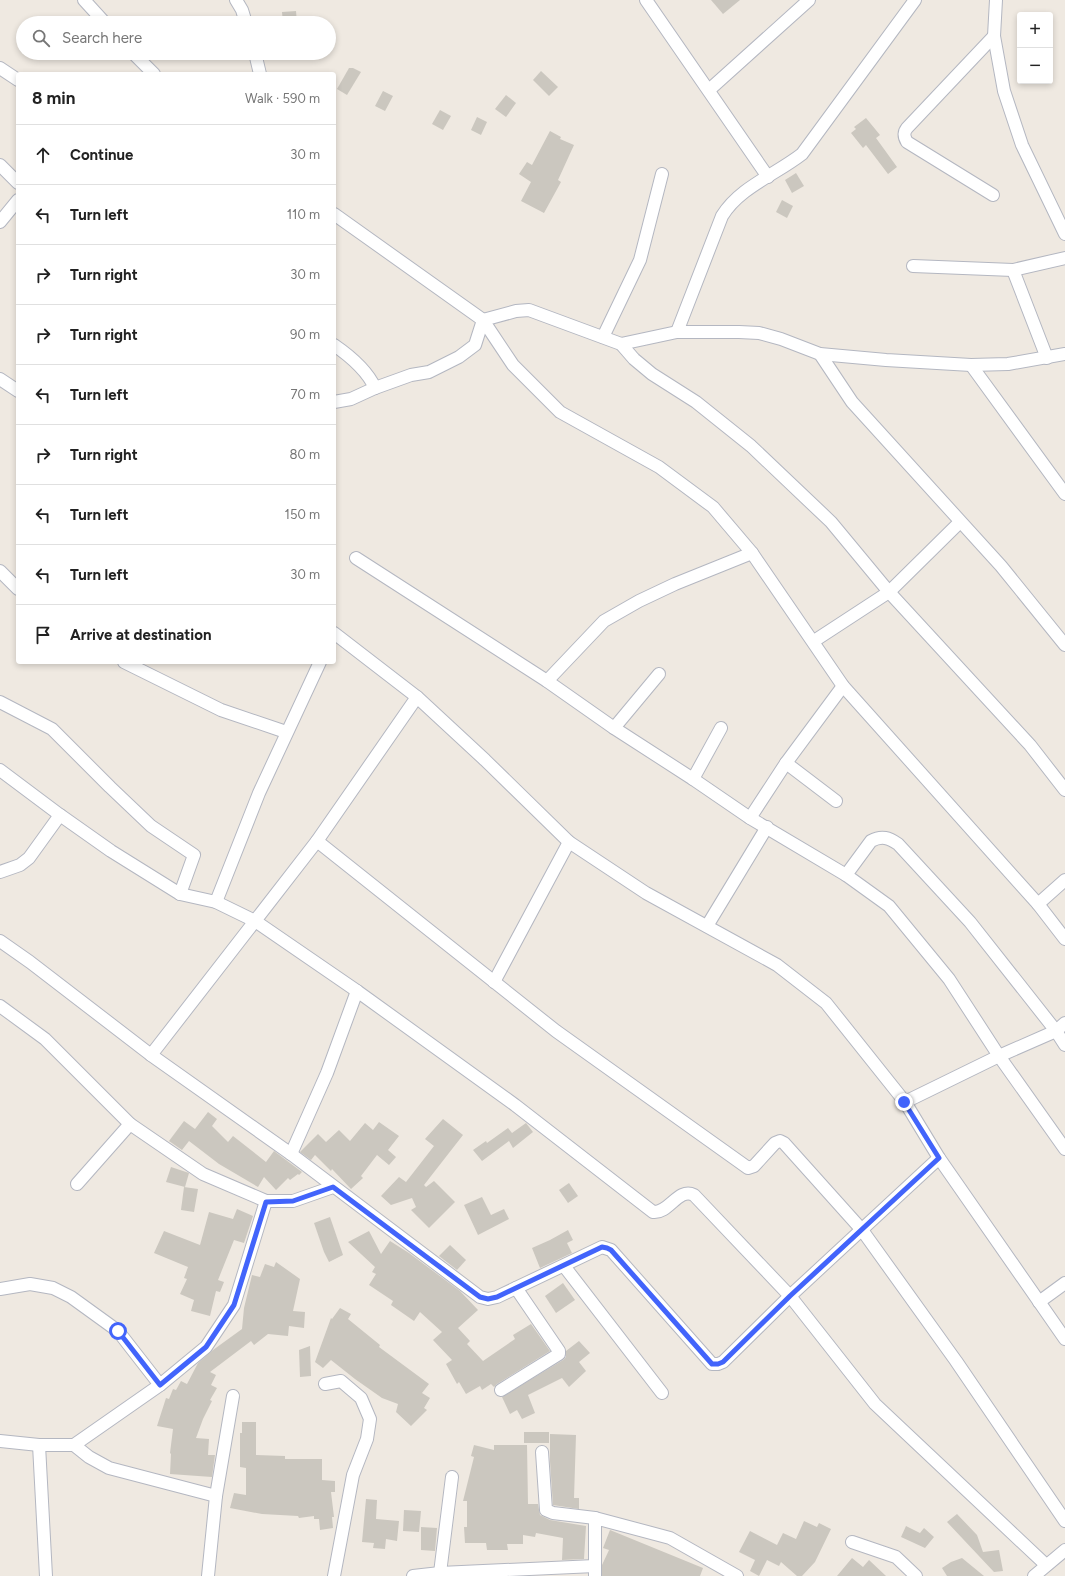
<!DOCTYPE html>
<meta charset="utf-8">
<style>
:root{--surface:#fff;--page:#f2f2f2;--text:#222;--muted:#767676;--line:#e0e0e0}
body{margin:0;font-family:Figtree,sans-serif;background:var(--page);color:var(--text)}
.controls{position:absolute;right:12px;top:12px;display:grid;overflow:hidden;border-radius:4px;box-shadow:0 2px 6px #0003}
.controls button{width:36px;height:36px;display:grid;place-items:center;padding:0;border:0;border-bottom:1px solid var(--line);background:var(--surface);color:var(--text);font:20px sans-serif}
.stop{position:absolute;width:12px;height:12px;margin:-9px;border:3px solid #4264fb;border-radius:50%;background:#fff}
.stop.end{background:#4264fb;border-color:#fff;box-shadow:0 1px 4px #0008}
.list{margin:0;padding:0;list-style:none}
h2{display:flex;justify-content:space-between;align-items:center;height:52px;margin:0;padding:0 16px;font-size:17px}
h2 small{font-size:13px;font-weight:400;color:var(--muted)}
.list li{display:grid;grid-template-columns:26px 1fr auto;gap:12px;align-items:center;box-sizing:border-box;height:60px;padding:0 16px;border-top:1px solid var(--line)}
.list b{display:block;font-size:15px;white-space:nowrap}
.list em{font-size:13px;font-style:normal;color:var(--muted)}
.icon{flex:none;width:22px;height:22px;fill:none;stroke:currentColor;stroke-width:2;stroke-linecap:round;stroke-linejoin:round}
.map{position:relative;flex:none;width:1065px;height:1576px;overflow:hidden}
.search{position:absolute;background:var(--surface);box-shadow:0 2px 6px #0003;left:16px;top:16px;width:320px;height:44px;display:flex;align-items:center;gap:10px;box-sizing:border-box;padding:0 14px;border-radius:22px;color:var(--muted);font-size:15px}
.panel{position:absolute;background:var(--surface);box-shadow:0 2px 6px #0003;left:16px;top:72px;width:320px;height:592px;border-radius:4px}
.map>svg:first-child{display:block}
.building{fill:#cbc7bf}
.lines{fill:none;stroke-linecap:round;stroke-linejoin:round}
.street-casing{stroke:#b4b7c1;stroke-width:14}
.street{stroke:#fff;stroke-width:12}
.route{stroke:#4264fb;stroke-width:5}
</style>
<div class="map">
<svg width="1065" height="1576" viewBox="0 0 1065 1576">
<rect width="100%" height="100%" fill="#efe9e1"/>
<g class="building">
<path d="M711,0H740L723,14Z"/>
<path d="M296,11L297,23H283L282,12Z"/>
<path d="M349,68H353L361,72L347,95L337,89Z"/>
<path d="M541,71L558,87L549,96L533,80Z"/>
<path d="M383,91L393,96L385,111L375,106Z"/>
<path d="M506,95L516,103L506,117L495,109Z"/>
<path d="M440,110L451,116L443,130L432,124Z"/>
<path d="M477,117L487,122L481,135L471,130Z"/>
<path d="M866,118L880,135L876,138L897,167L888,174L866,145L863,148L851,133L856,129L854,127Z"/>
<path d="M550,131L561,137L560,139L574,145L558,180L561,182L544,213L521,201L531,182L519,174L527,162L532,165Z"/>
<path d="M796,173L804,186L792,193L785,180Z"/>
<path d="M782,200L793,206L787,218L776,212Z"/>
<path d="M208,1112L217,1119L212,1126L228,1142L233,1136L266,1162L274,1151L302,1172L299,1175L298,1174L290,1180L288,1178L276,1190L264,1177L258,1187L219,1164L189,1141L182,1150L169,1141L184,1121L195,1129Z"/>
<path d="M443,1119L463,1135L424,1185L426,1187L434,1181L455,1202L429,1228L411,1210L416,1207L412,1198L391,1205L381,1196L399,1177L406,1182L434,1146L425,1139Z"/>
<path d="M379,1122L399,1136L388,1150L396,1157L389,1165L377,1155L361,1176L363,1178L351,1189L332,1169L331,1171L315,1155L311,1160L300,1152L318,1134L326,1142L339,1130L350,1141L365,1123L373,1130Z"/>
<path d="M526,1123L533,1132L513,1148L509,1141L482,1161L473,1150L486,1141L487,1143L508,1128L512,1133Z"/>
<path d="M171,1167L189,1173L185,1187L166,1182Z"/>
<path d="M569,1183L578,1196L568,1203L559,1190Z"/>
<path d="M184,1187L198,1189L194,1212L181,1210Z"/>
<path d="M482,1197L491,1215L504,1209L509,1219L478,1235L464,1205Z"/>
<path d="M237,1209L253,1216L244,1243L234,1240L218,1280L224,1282L220,1292L216,1291L210,1316L191,1311L194,1300L180,1294L187,1279L184,1278L188,1267L154,1253L164,1231L200,1245L209,1212L233,1219Z"/>
<path d="M330,1217L343,1255L329,1262L324,1252L314,1223Z"/>
<path d="M568,1230L573,1240L567,1243L572,1253L540,1268L532,1248L550,1240Z"/>
<path d="M369,1231L381,1254L390,1241L409,1253L460,1291L478,1310L458,1328L470,1341L467,1344L483,1361L515,1339L513,1335L531,1324L550,1351L497,1384L494,1387L491,1384L482,1390L480,1386L466,1394L459,1382L457,1384L446,1364L452,1360L433,1340L442,1332L420,1312L414,1321L391,1305L393,1301L369,1285L376,1274L372,1272L375,1267L348,1242Z"/>
<path d="M450,1245L466,1260L457,1270L439,1256Z"/>
<path d="M276,1262L300,1279L293,1311L305,1312L304,1328L289,1326L288,1336L268,1334L254,1345L251,1341L210,1372L216,1375L211,1385L217,1388L210,1400L212,1401L203,1419L196,1438L209,1439L208,1455H215L212,1477L170,1474L171,1454L170,1453L173,1429L157,1426L166,1398L169,1399L173,1389L176,1390L181,1381L187,1384L198,1363L213,1350L242,1329L244,1308L252,1275L260,1277L265,1264L274,1267Z"/>
<path d="M563,1283L575,1300L556,1313L545,1296Z"/>
<path d="M340,1308L351,1314L348,1319L380,1345L379,1347L429,1384L422,1393L430,1398L424,1408L427,1410L411,1426L396,1412L398,1404L382,1398L355,1379L331,1360L323,1368L315,1362L331,1318L332,1319Z"/>
<path d="M579,1341L590,1353L579,1362L586,1371L569,1387L562,1378L528,1395L535,1413L522,1419L517,1410L510,1414L502,1397L563,1360L566,1357V1351Z"/>
<path d="M310,1346L311,1376L300,1377L299,1350Z"/>
<path d="M242,1422H256V1455L285,1456V1459H322V1480L335,1481V1492H331L334,1517H332L333,1528L320,1530L319,1519H314V1516L299,1518L298,1516L262,1514L230,1508L234,1493L246,1495V1468L240,1467V1433H242Z"/>
<rect x="524" y="1432" width="25" height="11"/>
<path d="M550,1434L576,1435L574,1498H579V1509L553,1505L550,1461Z"/>
<path d="M474,1445L494,1450V1445H527L528,1504H538L540,1515L550,1520L586,1526L584,1559L562,1560L563,1538L536,1533L535,1537L523,1535V1544H507L508,1550H487L486,1543H465L464,1527H467V1501H463L474,1457L471,1456Z"/>
<path d="M366,1499L377,1500L376,1519L399,1521L397,1541L386,1539L385,1549L373,1548L374,1543L362,1542Z"/>
<path d="M404,1510L421,1511L419,1532L403,1531Z"/>
<path d="M957,1514L977,1535L983,1552L999,1550L1003,1571L994,1572L947,1522Z"/>
<path d="M804,1521L817,1527L819,1523L831,1529L815,1562L802,1576H797L781,1562L779,1566L767,1560L759,1576L750,1571L755,1560L739,1552L750,1531L777,1545L783,1533L796,1539Z"/>
<path d="M906,1526L920,1533L924,1528L934,1537L925,1548L901,1537Z"/>
<path d="M421,1527L437,1528L435,1551L421,1550Z"/>
<path d="M610,1530L703,1568L700,1576H602V1565L609,1550L603,1548Z"/>
<path d="M852,1558L863,1567L869,1560L886,1576H837Z"/>
<path d="M962,1558L984,1576H947L942,1568L951,1562Z"/>
</g>
<g class="lines">
<defs>
<g id="street">
<path d="M84,0L105,23"/>
<path d="M236,0L242,10L246,23"/>
<path d="M646,0L768,177"/>
<path d="M996,0L994,36L1004,91L1022,145L1065,234"/>
<path d="M133,53L154,74"/>
<path d="M255,53L260,74"/>
<path d="M0,68L18,80"/>
<path d="M709,90L809,0"/>
<path d="M0,165L18,183"/>
<path d="M993,195L907,142C904,137 903,133 907,128L994,36"/>
<path d="M334,214L483,320L475,345L459,357L429,372L411,375L375,388L351,399L334,402"/>
<path d="M0,222L18,200"/>
<path d="M913,266L1013,270L1065,258"/>
<path d="M1013,270L1047,358"/>
<path d="M677,332L722,216C740,187 775,175 802,154L915,0"/>
<path d="M603,337L640,260L662,174"/>
<path d="M621,344L677,332H739L759,333L781,339L820,354L886,360L971,365L1008,364L1065,354"/>
<path d="M334,345C350,356 367,370 375,388"/>
<path d="M820,354L852,402L1001,566L1065,645"/>
<path d="M971,365L1065,494"/>
<path d="M0,379L18,391"/>
<path d="M356,558L547,681L614,728L693,779L750,818L846,875L889,906L949,979L999,1056L1065,1149"/>
<path d="M0,571L18,589"/>
<path d="M334,633L417,697L485,760L569,842L646,893L777,965L826,1003L905,1102L939,1158L1065,1339"/>
<path d="M814,641L889,592L960,522"/>
<path d="M124,662L221,710L286,732"/>
<path d="M547,681L604,621L639,601L675,584L752,553"/>
<path d="M0,702L52,729L110,787L151,826L194,855L180,894"/>
<path d="M614,728L659,674"/>
<path d="M786,763L836,801"/>
<path d="M0,770L60,815L111,851L180,894L216,902L255,921L357,991L515,1105L653,1212C669,1214 678,1187 694,1195L790,1296L723,1362L718,1364H712L611,1250L602,1247L497,1297L488,1299L480,1297L291,1154L151,1055L30,962L0,941"/>
<path d="M693,779L721,728"/>
<path d="M1065,790L1030,745L889,592L831,522L751,446L696,402L652,374L634,359L621,344L529,310L516,311L483,320L513,365L560,412L659,467L713,507L752,553L843,686L1038,904L1065,939"/>
<path d="M750,818L786,763L843,686"/>
<path d="M317,841L556,1031L748,1168L754,1166L775,1143L780,1141L784,1143L862,1230L956,1361L1065,1521"/>
<path d="M0,872L20,865L29,858L60,815"/>
<path d="M846,875L871,841C882,835 889,838 898,844L970,922L1056,1031L1065,1045"/>
<path d="M216,902L259,793L320,662"/>
<path d="M1038,904L1065,880"/>
<path d="M707,926L767,827"/>
<path d="M494,982L569,842"/>
<path d="M0,1006L45,1039L130,1124L203,1174L266,1201H293L333,1187"/>
<path d="M151,1055L317,841L417,697"/>
<path d="M905,1102L999,1056L1056,1031L1065,1023"/>
<path d="M291,1154L327,1073L357,991"/>
<path d="M939,1158L790,1296L875,1404L1046,1565"/>
<path d="M77,1184L130,1124"/>
<path d="M564,1266L662,1393"/>
<path d="M0,1289L30,1284L53,1288L71,1297L118,1331L160,1385"/>
<path d="M1039,1302L1065,1283"/>
<path d="M325,1384L341,1381L361,1398L370,1419L367,1439L353,1475L334,1576"/>
<path d="M501,1390L559,1354V1351L516,1288"/>
<path d="M0,1441L39,1445"/>
<path d="M74,1445L160,1385L206,1347L234,1305L266,1201"/>
<path d="M542,1452L546,1510L553,1513L595,1518"/>
<path d="M216,1496L233,1396"/>
<path d="M852,1542L896,1557L916,1576"/>
<path d="M440,1573L452,1477"/>
<path d="M46,1576L39,1445H74L89,1457L109,1468L216,1496L208,1576"/>
<path d="M413,1576L440,1573L595,1566"/>
<path d="M595,1576V1518L670,1538L737,1576"/>
<path d="M1034,1576L1065,1550"/>
</g>
</defs>
<use href="#street" class="street-casing"/>
<use href="#street" class="street"/>
</g>
<g class="lines">
<path class="route" d="M118,1331L160,1385L206,1347L234,1305L266,1202L293,1201L333,1187L480,1297L488,1299L497,1297L602,1247L607,1248L611,1250L712,1364H718L723,1362L790,1296L939,1158L904,1102"/>
</g>
</svg>
<div class="controls">
<button>+</button>
<button>−</button>
</div>
<div class="stop" style="left:118px;top:1331px"></div>
<div class="stop end" style="left:904px;top:1102px"></div>
<div class="search"><svg class="icon" aria-label="search" viewBox="0 0 24 24"><circle cx="10" cy="10" r="6"/><path d="M15 15l6 6"/></svg>Search here</div>
<section class="panel">
<h2>8 min<small>Walk · 590 m</small></h2>
<ul class="list">
<li><svg class="icon" aria-label="ahead" viewBox="0 0 24 24"><path d="M12 20V5M6 11l6-6 6 6"/></svg><div><b>Continue</b></div><em>30 m</em></li>
<li><svg class="icon" aria-label="left" viewBox="0 0 24 24"><path d="M17 20v-9H6M10 6l-5 5 5 5"/></svg><div><b>Turn left</b></div><em>110 m</em></li>
<li><svg class="icon" aria-label="right" viewBox="0 0 24 24"><path d="M7 20v-9h11M14 6l5 5-5 5"/></svg><div><b>Turn right</b></div><em>30 m</em></li>
<li><svg class="icon" aria-label="right" viewBox="0 0 24 24"><path d="M7 20v-9h11M14 6l5 5-5 5"/></svg><div><b>Turn right</b></div><em>90 m</em></li>
<li><svg class="icon" aria-label="left" viewBox="0 0 24 24"><path d="M17 20v-9H6M10 6l-5 5 5 5"/></svg><div><b>Turn left</b></div><em>70 m</em></li>
<li><svg class="icon" aria-label="right" viewBox="0 0 24 24"><path d="M7 20v-9h11M14 6l5 5-5 5"/></svg><div><b>Turn right</b></div><em>80 m</em></li>
<li><svg class="icon" aria-label="left" viewBox="0 0 24 24"><path d="M17 20v-9H6M10 6l-5 5 5 5"/></svg><div><b>Turn left</b></div><em>150 m</em></li>
<li><svg class="icon" aria-label="left" viewBox="0 0 24 24"><path d="M17 20v-9H6M10 6l-5 5 5 5"/></svg><div><b>Turn left</b></div><em>30 m</em></li>
<li><svg class="icon" aria-label="arrive" viewBox="0 0 24 24"><path d="M6 21V4h12l-3 4 3 4H6"/></svg><div><b>Arrive at destination</b></div></li>
</ul>
</section>
</div>
